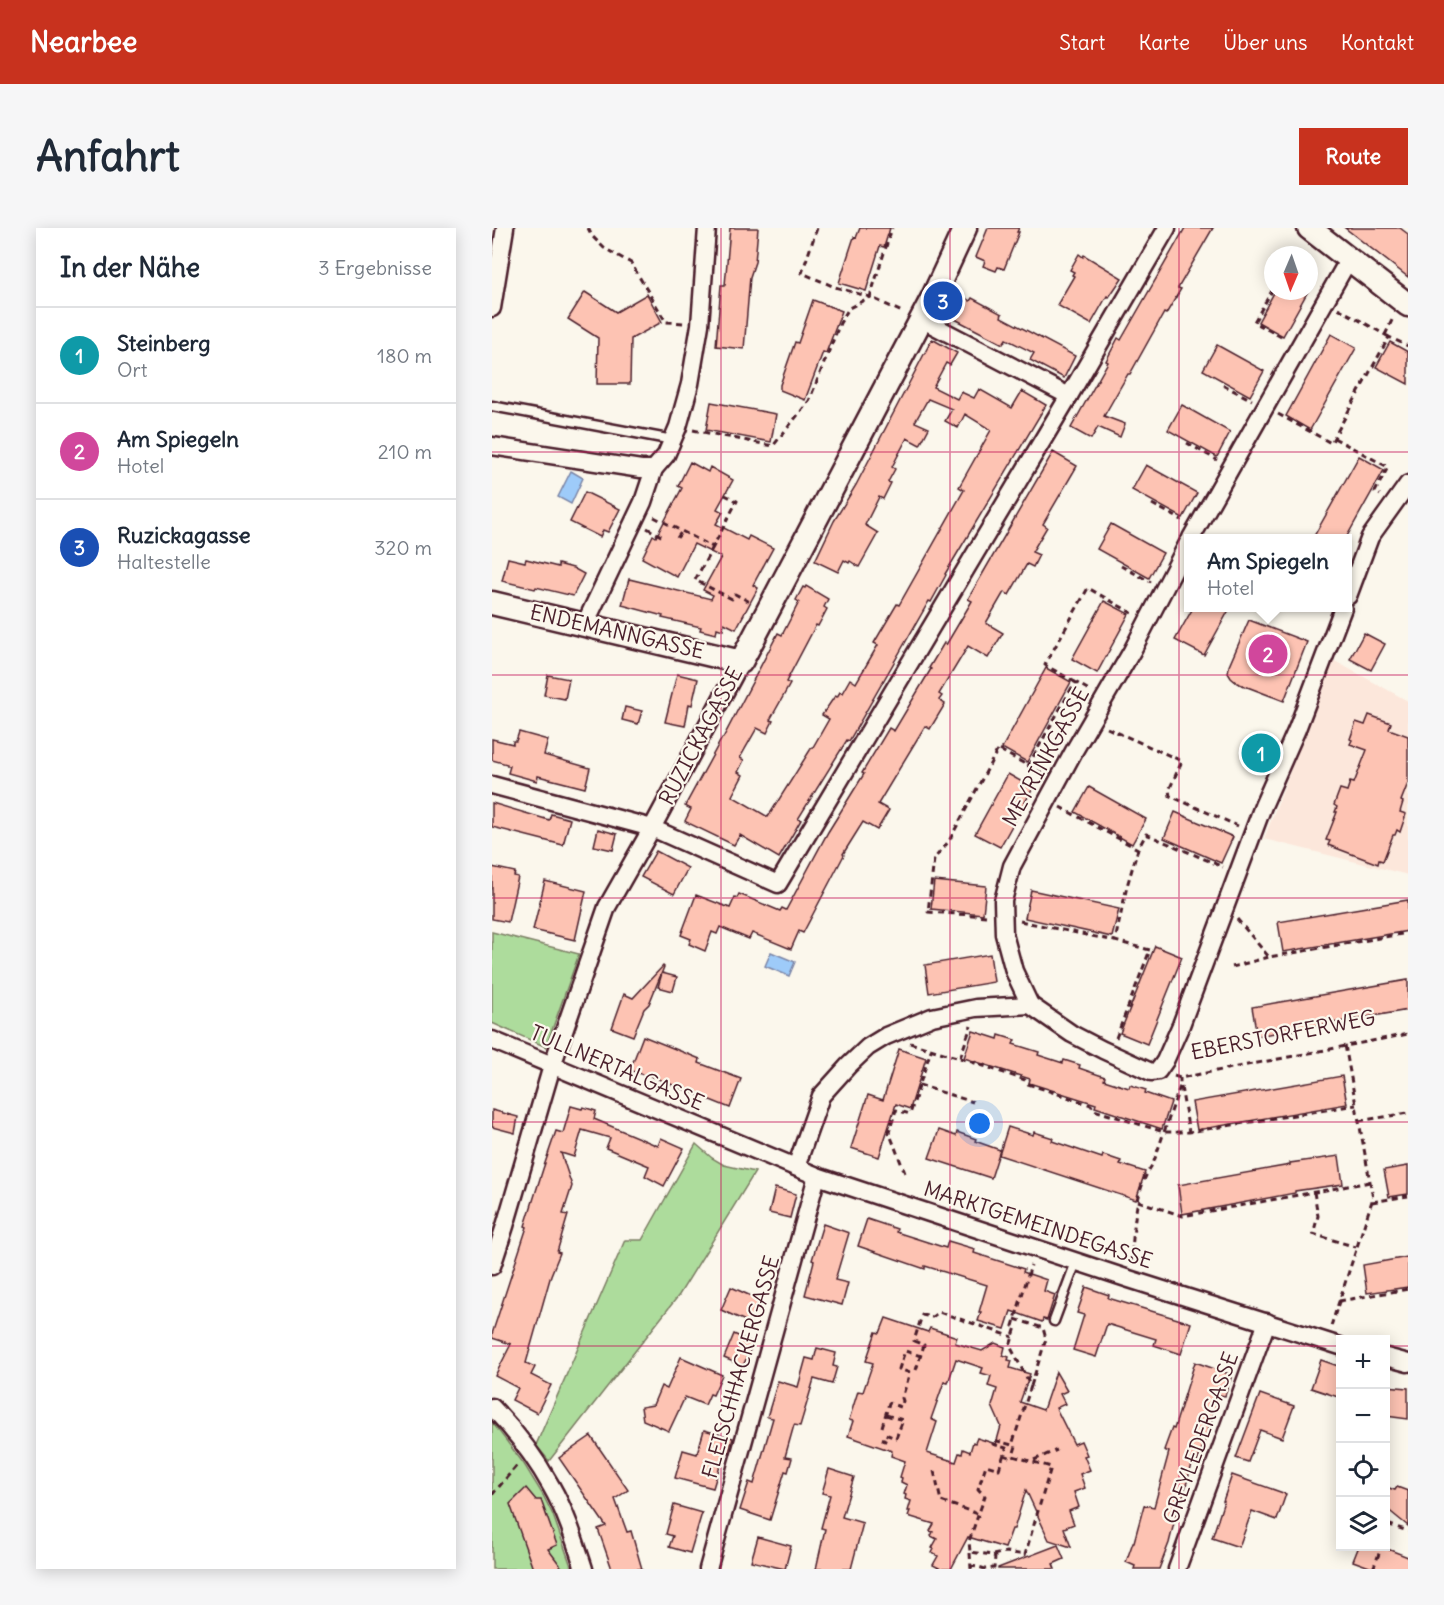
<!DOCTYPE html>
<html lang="de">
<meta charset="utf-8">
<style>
:root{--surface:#fff;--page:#f6f6f7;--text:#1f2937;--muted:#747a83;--line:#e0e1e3;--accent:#c8321e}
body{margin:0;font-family:Delius,sans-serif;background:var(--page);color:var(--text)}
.controls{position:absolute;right:18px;bottom:18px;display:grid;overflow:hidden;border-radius:0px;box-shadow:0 3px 15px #0003}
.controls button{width:54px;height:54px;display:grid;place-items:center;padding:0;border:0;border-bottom:2px solid var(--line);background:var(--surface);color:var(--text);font:30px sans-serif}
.compass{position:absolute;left:772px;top:18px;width:54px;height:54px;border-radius:50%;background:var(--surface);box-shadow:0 3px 15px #0003;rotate:182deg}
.you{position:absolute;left:488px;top:896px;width:21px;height:21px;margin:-15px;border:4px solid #fff;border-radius:50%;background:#1a73e8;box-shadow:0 0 0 9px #1a73e833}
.badge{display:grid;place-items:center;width:39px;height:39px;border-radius:50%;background:var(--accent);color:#fff;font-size:20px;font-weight:700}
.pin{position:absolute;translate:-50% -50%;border:3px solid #fff;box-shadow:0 2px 6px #0006}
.popup{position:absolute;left:692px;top:306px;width:168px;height:78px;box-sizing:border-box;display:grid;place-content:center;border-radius:0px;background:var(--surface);filter:drop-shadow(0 2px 4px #0005);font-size:20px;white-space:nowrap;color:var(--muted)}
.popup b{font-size:22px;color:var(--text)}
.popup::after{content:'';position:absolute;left:50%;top:100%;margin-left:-12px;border:12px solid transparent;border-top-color:var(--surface)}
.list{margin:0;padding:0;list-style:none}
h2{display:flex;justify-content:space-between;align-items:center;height:78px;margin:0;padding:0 24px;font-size:26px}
h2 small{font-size:20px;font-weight:400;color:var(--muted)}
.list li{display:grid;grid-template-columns:39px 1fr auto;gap:18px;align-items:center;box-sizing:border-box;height:96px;padding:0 24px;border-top:2px solid var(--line)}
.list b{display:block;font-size:22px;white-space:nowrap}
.list p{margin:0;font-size:20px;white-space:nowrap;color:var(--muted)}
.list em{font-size:20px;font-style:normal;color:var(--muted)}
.icon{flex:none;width:33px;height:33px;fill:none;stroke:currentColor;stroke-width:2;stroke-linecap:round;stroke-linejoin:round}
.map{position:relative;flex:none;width:916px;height:1341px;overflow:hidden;border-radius:0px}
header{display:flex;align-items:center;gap:36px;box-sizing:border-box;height:84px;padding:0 30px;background:var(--accent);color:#fff}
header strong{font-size:28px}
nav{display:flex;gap:33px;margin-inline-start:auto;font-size:21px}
.intro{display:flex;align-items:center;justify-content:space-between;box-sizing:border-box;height:144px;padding:0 36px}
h1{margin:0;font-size:42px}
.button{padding:15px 27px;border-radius:0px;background:var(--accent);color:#fff;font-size:21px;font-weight:700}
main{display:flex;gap:36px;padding:0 36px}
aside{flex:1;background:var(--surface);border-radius:0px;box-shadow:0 3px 15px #0003}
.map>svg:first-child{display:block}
.built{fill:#fce7db}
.green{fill:#addc9c;stroke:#7c7e64;stroke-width:1.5}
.water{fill:#9ecbf9;stroke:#7c86a7;stroke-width:1.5}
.building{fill:#fdc3b3;stroke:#4a1f2b;stroke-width:1.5;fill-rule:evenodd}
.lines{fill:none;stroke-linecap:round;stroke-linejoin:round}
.lane-casing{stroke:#4a1f2b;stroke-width:13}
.street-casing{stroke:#4a1f2b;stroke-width:21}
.secondary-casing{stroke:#4a1f2b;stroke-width:27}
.path{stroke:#4a1f2b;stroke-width:3;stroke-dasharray:6 4.5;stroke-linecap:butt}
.lane{stroke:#fbf7ec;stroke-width:8}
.street{stroke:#fbf7ec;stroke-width:16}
.secondary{stroke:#fbf7ec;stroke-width:22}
.grid{fill:none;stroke:#c2185b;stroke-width:1.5;stroke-opacity:0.55}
.labels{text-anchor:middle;stroke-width:4.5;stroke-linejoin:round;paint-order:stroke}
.street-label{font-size:21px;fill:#4a1f2b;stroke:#fbf7ec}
</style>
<header>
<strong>Nearbee</strong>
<nav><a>Start</a><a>Karte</a><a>Über uns</a><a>Kontakt</a></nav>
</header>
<div class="intro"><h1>Anfahrt</h1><a class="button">Route</a></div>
<main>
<aside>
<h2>In der Nähe<small>3 Ergebnisse</small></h2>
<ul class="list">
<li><span class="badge" style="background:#0f9aa8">1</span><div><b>Steinberg</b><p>Ort</p></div><em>180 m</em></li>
<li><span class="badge" style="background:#d1479c">2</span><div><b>Am Spiegeln</b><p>Hotel</p></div><em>210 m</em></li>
<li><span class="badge" style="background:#1a4fb4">3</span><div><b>Ruzickagasse</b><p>Haltestelle</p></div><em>320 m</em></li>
</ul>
</aside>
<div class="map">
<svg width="916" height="1341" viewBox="0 0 916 1341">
<rect width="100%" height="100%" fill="#fbf7ec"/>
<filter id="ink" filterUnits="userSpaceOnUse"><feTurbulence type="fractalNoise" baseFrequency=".0167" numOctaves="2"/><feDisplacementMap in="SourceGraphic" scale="12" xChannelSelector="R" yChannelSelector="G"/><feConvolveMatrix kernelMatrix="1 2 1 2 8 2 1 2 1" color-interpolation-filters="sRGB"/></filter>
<g filter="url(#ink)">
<path class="built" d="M841,432L916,473V647L772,611Z"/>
<g class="green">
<path d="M0,704L87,726L54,819L0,795Z"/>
<path d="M204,916L220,930L232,937L263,944L187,1067L57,1233L44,1217L133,1012H150Z"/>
<path d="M0,1194L32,1236L51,1267L61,1287L80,1341H0Z"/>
</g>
<g class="water">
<path d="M79,243L91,250L79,276L66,269Z"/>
<path d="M279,724L303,734L297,748L273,738Z"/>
</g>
<g class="building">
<path d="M238,0H266L263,34L258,49L252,121L224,118L229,57H233Z"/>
<path d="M368,0H398L392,19L388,18L374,63L347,55L362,9L364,10Z"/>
<path d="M496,0H527L525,4H527L512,41L506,39L504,43L491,38L493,33L484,29Z"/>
<path d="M693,0H721L686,60L689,61L674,86L672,85L638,146H636L612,188L633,196L628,209L606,199L599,211L579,200L616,134L614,133L626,110L629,112Z"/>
<path d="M853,0H908L916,6V49Z"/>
<path d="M587,26L591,29L592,27L630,50L617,69L615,68L599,96L565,77L582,48L580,47L582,44L578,42Z"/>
<path d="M783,63H816L791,108L766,94Z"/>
<path d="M93,64L124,84L155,66L170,94L139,111L138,156H105L106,110L76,91Z"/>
<path d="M472,69L478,73L480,70L510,86L509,89L583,128L572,150L538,132L542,125L514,111L511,116L461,90L456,86L463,73L468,76Z"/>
<path d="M321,72L350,83L334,125L331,124L313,172L288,162V157L303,114L306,115Z"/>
<path d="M839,106L864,120L818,202L794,188Z"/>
<path d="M440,111L465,125L458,137L454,135L441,159L465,171L469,164L482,170L487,161L520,180L530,163L554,177L453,346L454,347L439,374L437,373L357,513L355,512L306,591L309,592L287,630L248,607L242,617L194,594L193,593L199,581L193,578L230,510H231L286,405L290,407L307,374L304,372L311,359L313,360L314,358L336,371L332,379L335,381L326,398L324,397L294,454L298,456L278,492L281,493L275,505L265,500L248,530L252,532L246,544L251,547L240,568L276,589L320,519H321L337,491L330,487L343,468L345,469L348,464L350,465L358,451L364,455L386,417L382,415L405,376L407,377L472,262L467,259L499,202L473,186L466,200L453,193L460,181L436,171L423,194L437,200L428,217L415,210L400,239L403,241L396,254L399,255L391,271L387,269L373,297L386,305L367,339L358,333L357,335L352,332L346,344L323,333L342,293L364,257Z"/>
<path d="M898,114L916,124V156L884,139Z"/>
<path d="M725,117L772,143L758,168L711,142Z"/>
<path d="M219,174L284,186L279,214L214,202Z"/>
<path d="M690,177L738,204L725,229L676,202Z"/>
<path d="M561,224L585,238L551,296L555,299L540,324L547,327L541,339L535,336L517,367L512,364L494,395L511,405L496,430L476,418L447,466L450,468L447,472L453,476L438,501L433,498L386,576L397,582L385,602L371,594L351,626L352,627L311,705L307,703L299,721L260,705L257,711L228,699L225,706L220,704L213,723L197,716L199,711L189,707L204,667L238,680L243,669L245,670L247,666L288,683L290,680L294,682L336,604L372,546L370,545L397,500L402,503L439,441L437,440L452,415L454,417L480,373L476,371Z"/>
<path d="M867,228L892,242L854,310H821Z"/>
<path d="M198,234L216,244L218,239L241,252L225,281L231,284L224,296L255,312L257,308L281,320L261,357L266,360L244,401L232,395L231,402L225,400L224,406L208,402L209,399L170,390L171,388L130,377L137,351L219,371L221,367L211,362L229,329L202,316L185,349L150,330L161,307L164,309L190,260L186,258Z"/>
<path d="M654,237L705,265L691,290L640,262Z"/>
<path d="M93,264L128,281L116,304L111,302L108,309L78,294Z"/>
<path d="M619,296L671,325L657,350L605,321Z"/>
<path d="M16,330L33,334L34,331L66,339V336L81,340L92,346L81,368L44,359L43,361L10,353Z"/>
<path d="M612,373L637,386L605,445L580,431Z"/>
<path d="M701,380H738L712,427L683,412Z"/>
<path d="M757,392L815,414L792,473L745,455L739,450L736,445L737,438Z"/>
<path d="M872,405L893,416L879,442L858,431Z"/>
<path d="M554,440L579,454L535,534L510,520Z"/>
<path d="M185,446L206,451L200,477L197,476L193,498L173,494Z"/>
<path d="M56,447L77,451L73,471L52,467Z"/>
<path d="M133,479L150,483L146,496L130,492Z"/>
<path d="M877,487L899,495L897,501L916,508V555L909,573L911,574L908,584L914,586L908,604L905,602L903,607H901L891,633L887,632L886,636L836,617L838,613L834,612L845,584H843L845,579L842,577L848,561L855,563L858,554L862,555L875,522L858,516L860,512L858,511L864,494L873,497Z"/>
<path d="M27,504L56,512L52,527L98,540L93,560L46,548L45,553L16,545L18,538H15V536L0,532V511L21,516V513H24Z"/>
<path d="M516,546L541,560L508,619L483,606Z"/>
<path d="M597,559L654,591L640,616L583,584Z"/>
<path d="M0,575L57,592L59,586L78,591L71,617L0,599Z"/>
<path d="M683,584L741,609L729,635L672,610Z"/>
<path d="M106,601L125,606L121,622L102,618Z"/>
<path d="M164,623L196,640L182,666L149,649Z"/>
<path d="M0,639L23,644L22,648L26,649L16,694L0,691Z"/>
<path d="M53,653L94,663L83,712L41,702Z"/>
<path d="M442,653L494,658L491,686L439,681Z"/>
<path d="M539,662L627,681L620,709L533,690Z"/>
<path d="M916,672V703L791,724L786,694Z"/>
<path d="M663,718L690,729L655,816L628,805Z"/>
<path d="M498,726L502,754L437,765L433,737Z"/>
<path d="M171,738L172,739L157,776L152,781L141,808L120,800L132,766L141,770Z"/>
<path d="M170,745L185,749L181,763L166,759Z"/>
<path d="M916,752V782L765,808L760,779Z"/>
<path d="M481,803L506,811L507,807L523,812L521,816L547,824L546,827L571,835L572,832L588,837L587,840L613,849L612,852L637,860L638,857L654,862L653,865L679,874L670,901L603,879L604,876L537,855L538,851L472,830Z"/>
<path d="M151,808L208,831L207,835L249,851L238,880L154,846V848L138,842Z"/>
<path d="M407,821L434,830L418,881L404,876L387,929L359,920L376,867L391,872Z"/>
<path d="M850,848L855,876L705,902L700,874Z"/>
<path d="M79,878L90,881L91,879L104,883L102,891L166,918L169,910L192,920L172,958L153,948L157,938L114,920L118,910L90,902L82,929L69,925L80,958L71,986L76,987L65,1024L68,1025L59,1047L34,1135L43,1139L39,1147L59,1157L45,1185L20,1172L26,1160L3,1148L19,1116L0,1110V1106L35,999L33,998L51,941L64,903L71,905Z"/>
<path d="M0,882L26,889L23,905L0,899Z"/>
<path d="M516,899L541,907L542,904L561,910L560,913L610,930L611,927L629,933L628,936L653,944L644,972L507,927Z"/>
<path d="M447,902L464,908L465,904L484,911L483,913L508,922L499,950L437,930Z"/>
<path d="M847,928L851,956L803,963V965L690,986L686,957L798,937V935Z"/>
<path d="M916,938V966L897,969L892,942Z"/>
<path d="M283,960L304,966L298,990L277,985Z"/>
<path d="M375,991L405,1001L404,1004L454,1020L456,1013L483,1021L482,1025L532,1041L531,1044L555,1052L552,1063L563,1067L555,1092L551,1091L550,1094L519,1083L513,1101L486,1093L489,1084H487L495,1057L433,1038V1041L366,1018Z"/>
<path d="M331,996L357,1005L343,1052L356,1055L350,1077L313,1067L322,1033L320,1032Z"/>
<path d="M916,1029V1059L875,1065L871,1037Z"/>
<path d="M239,1059L268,1072L258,1095L229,1082Z"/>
<path d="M594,1059L617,1067L616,1070L699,1095L689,1126L662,1117L664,1111L615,1096L604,1129L581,1122L592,1087L585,1085Z"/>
<path d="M394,1090L436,1104L438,1100L465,1109L463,1115L490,1123L503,1115L513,1119L511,1127L517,1129L516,1132L520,1133L518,1140L538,1146L528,1174L551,1182L564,1144L575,1163L568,1166L573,1176L564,1180L582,1216L589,1213L595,1227L592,1228L598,1242L588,1246L593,1260L582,1264L587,1279L577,1283L582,1296L572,1300L579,1319L557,1312L534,1262L522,1301H520L513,1320L476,1309L459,1341H449L441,1337L446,1328L440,1325L442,1321L440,1320L445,1311L439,1308L441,1304L438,1303L442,1296L416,1288L418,1283H416L419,1273L413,1271L414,1267L412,1266L415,1257L409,1254L410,1250L408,1249L413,1233L399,1228L400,1223L356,1208L361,1193L357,1192L366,1163L371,1164L381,1135L374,1133L384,1104L388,1105ZM464,1131L491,1140L489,1145L499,1148L496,1158L505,1161L500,1178L509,1198L504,1216L485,1210L483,1215L481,1214L478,1224L471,1221L470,1226L467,1225L464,1234L435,1225L445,1194L439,1191L452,1154L456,1155Z"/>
<path d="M242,1106L261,1115L251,1138L232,1130Z"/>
<path d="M325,1120L344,1125L341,1138L345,1139L340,1156L322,1151L308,1198L302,1197L293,1229L300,1230L296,1244L293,1243L278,1292L248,1282L257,1254L262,1256L281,1190L275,1189L286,1153L306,1159L314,1130L322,1132Z"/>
<path d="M189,1129L230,1147L221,1167L218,1166L213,1177L193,1169L177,1203L151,1192L149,1179L161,1177L169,1158L175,1161Z"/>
<path d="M829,1132L849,1139V1170L819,1160Z"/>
<path d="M703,1134L740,1147L733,1168L728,1167L705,1235L701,1233L690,1271H688L677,1315L667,1341H642L643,1338L634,1334L641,1314H642L652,1277L662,1279L677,1224L672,1222L680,1200L682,1201Z"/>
<path d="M894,1158L916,1160V1191L894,1188Z"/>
<path d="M768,1166L802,1178L790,1210L768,1202L756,1234L744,1230Z"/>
<path d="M212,1202L241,1210L237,1225L232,1224L221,1260L183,1250L191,1222L205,1226Z"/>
<path d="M99,1208L136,1262L123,1271L135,1304L139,1303L150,1341H120L106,1301L114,1298L67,1230Z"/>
<path d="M337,1241L362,1249L350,1289L371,1295L359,1341H324L333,1301L329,1300L338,1267L330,1265Z"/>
<path d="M740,1247L794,1266L785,1292L760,1283L747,1319L720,1310L732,1273H731Z"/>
<path d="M894,1259L903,1262L905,1259L916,1263V1298L894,1280Z"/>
<path d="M34,1260L44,1272H49L65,1317L56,1321L71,1341H41L18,1276Z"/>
<path d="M182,1277L210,1285L198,1325L177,1319L181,1308L174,1306Z"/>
<path d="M266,1309L299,1318L293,1341L259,1333Z"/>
<path d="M566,1317L572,1331L561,1336L563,1341H506V1340Z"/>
<path d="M867,1318H888L916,1329V1341H883L861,1333Z"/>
</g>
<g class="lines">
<defs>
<g id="lane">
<path d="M0,178L181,212"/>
<path d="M562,1093L584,1034"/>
</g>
<g id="street">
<path d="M0,80L13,0"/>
<path d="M429,91L577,168"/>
<path d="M0,218L149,241H162"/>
<path d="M699,310L857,31"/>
<path d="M856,368L878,309L916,256"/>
<path d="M93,396L151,274L162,241L174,227L186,199L198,156L208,97L215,0"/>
<path d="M0,557L160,600L286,656L577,168L675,0"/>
<path d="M538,777L522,743L512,706L511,673L520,638L582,523L640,423L696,315"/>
<path d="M0,812L325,948L637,1051L848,1118"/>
<path d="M304,939L329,868L356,838L376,819L394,808L440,789L484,780L538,777L580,806L611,822L659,844L666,843L673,833L689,797L771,578L805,501L851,380"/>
<path d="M0,1038L13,998L60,838L115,679L160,600L249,434"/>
<path d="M894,1129L916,1135"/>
<path d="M0,1179C23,1203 43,1229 59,1258C74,1284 83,1313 92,1341"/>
<path d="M216,1341L325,948"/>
<path d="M685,1341L775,1094"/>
</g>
<g id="secondary">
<path d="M817,0L916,77"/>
<path d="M0,375L249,434L441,69L473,0"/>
</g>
</defs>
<use href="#lane" class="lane-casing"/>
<use href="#street" class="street-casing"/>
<use href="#secondary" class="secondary-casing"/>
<g class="path">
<path d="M96,0L100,8L112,20L139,35L174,94L192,95"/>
<path d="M325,0L310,45L343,59L378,69L410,84"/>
<path d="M781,61L762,94L793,111"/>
<path d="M846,80L897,109"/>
<path d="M893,107L901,90"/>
<path d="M731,157L760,172"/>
<path d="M786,186L839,215L897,109L916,118"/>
<path d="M201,202L281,218L317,173L348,95L357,80L378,69L400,0"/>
<path d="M842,210L896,239L883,264L888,267"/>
<path d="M695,215L725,232"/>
<path d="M660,276L690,292"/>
<path d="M162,289L221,319L245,273L233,267"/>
<path d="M155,300L171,309"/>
<path d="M185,310L190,303"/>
<path d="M221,319L203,352L240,371L243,366L260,375"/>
<path d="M629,338L659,354"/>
<path d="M583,454L553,437L596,360L640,385"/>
<path d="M615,500L690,533L677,562L678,568L746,598"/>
<path d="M536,538L583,454L599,463"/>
<path d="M568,579L646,621L654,606L731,639"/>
<path d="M494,688L436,684L442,631L457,613L506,521L551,546"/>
<path d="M745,691L777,729L916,705"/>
<path d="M528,693L623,713"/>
<path d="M740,739L777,729"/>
<path d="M624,810L658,722L623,713L635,658L646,621"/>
<path d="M418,815L468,830L479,798"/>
<path d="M468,830L533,852L536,856L599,877L602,882L672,904H697L864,877"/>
<path d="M682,848L688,850L916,806"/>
<path d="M427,857L481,874"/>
<path d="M689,859L697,904"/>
<path d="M867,893L916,885"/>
<path d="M413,945L397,904L404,882L418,886L439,822"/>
<path d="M822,964L826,988L821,1006L864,1019"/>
<path d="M646,973L691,988L878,954"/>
<path d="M880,974L916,968"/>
<path d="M639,1035C642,1004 642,961 661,936L688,858V850"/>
<path d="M847,1073L916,1061"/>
<path d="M523,1091L551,1100L554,1111L539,1158"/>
<path d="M839,1098L881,970L853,817"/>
<path d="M424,1142L432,1117L422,1113L430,1087L440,1089L447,1084L521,1109"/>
<path d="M394,1187L411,1192L404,1210L393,1206L391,1212L396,1214"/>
<path d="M390,1199L397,1175L409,1179L411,1173L410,1170L418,1145L407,1141L413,1123L429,1128"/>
<path d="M512,1227L520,1230L521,1228"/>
<path d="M542,1232L565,1222"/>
<path d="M442,1243L449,1273L486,1286"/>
<path d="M0,1267L26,1236"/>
<path d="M894,1309L898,1297L916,1303"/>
<path d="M478,1325L479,1341"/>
<path d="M501,1327L514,1324L533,1327L559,1239L521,1228L524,1218L520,1217"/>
<path d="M478,1338L487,1339L493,1341L502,1340L503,1329L500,1327L478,1324L477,1313L493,1268L486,1261L494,1237L507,1241L514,1220L501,1216L502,1212L520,1217L539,1158L518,1118L524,1099L521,1098L539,1037"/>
<path d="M881,1341L890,1318"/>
</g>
<use href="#lane" class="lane"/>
<use href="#street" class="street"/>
<use href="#secondary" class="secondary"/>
</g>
</g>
<path class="grid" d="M229,0V1341M458,0V1341M687,0V1341M0,224H916M0,447H916M0,670H916M0,894H916M0,1118H848M894,1118H916"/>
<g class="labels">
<g class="street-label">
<text transform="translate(125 404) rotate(13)" y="7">ENDEMANNGASSE</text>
<text transform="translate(209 508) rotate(-62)" y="7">RUZICKAGASSE</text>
<text transform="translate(554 529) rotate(-61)" y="7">MEYRINKGASSE</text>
<text transform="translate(791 807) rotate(-11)" y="7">EBERSTORFERWEG</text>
<text transform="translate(125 840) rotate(23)" y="7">TULLNERTALGASSE</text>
<text transform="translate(546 997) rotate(18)" y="7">MARKTGEMEINDEGASSE</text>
<text transform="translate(249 1139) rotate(-74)" y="7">FLEISCHHACKERGASSE</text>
<text transform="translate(709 1210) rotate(-70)" y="7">GREYLEDERGASSE</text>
</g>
</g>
</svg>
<div class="controls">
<button>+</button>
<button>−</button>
<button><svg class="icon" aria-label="locate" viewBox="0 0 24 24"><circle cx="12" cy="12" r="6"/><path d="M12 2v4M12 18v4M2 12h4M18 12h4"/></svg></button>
<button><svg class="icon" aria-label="layers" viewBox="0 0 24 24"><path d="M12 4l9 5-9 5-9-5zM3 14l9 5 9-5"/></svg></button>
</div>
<svg class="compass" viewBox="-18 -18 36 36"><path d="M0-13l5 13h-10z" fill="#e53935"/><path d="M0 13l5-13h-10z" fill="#747a83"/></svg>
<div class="you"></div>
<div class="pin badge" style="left:769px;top:525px;background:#0f9aa8">1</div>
<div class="pin badge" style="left:776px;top:426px;background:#d1479c">2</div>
<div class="popup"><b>Am Spiegeln</b>Hotel</div>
<div class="pin badge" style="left:451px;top:73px;background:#1a4fb4">3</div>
</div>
</main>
